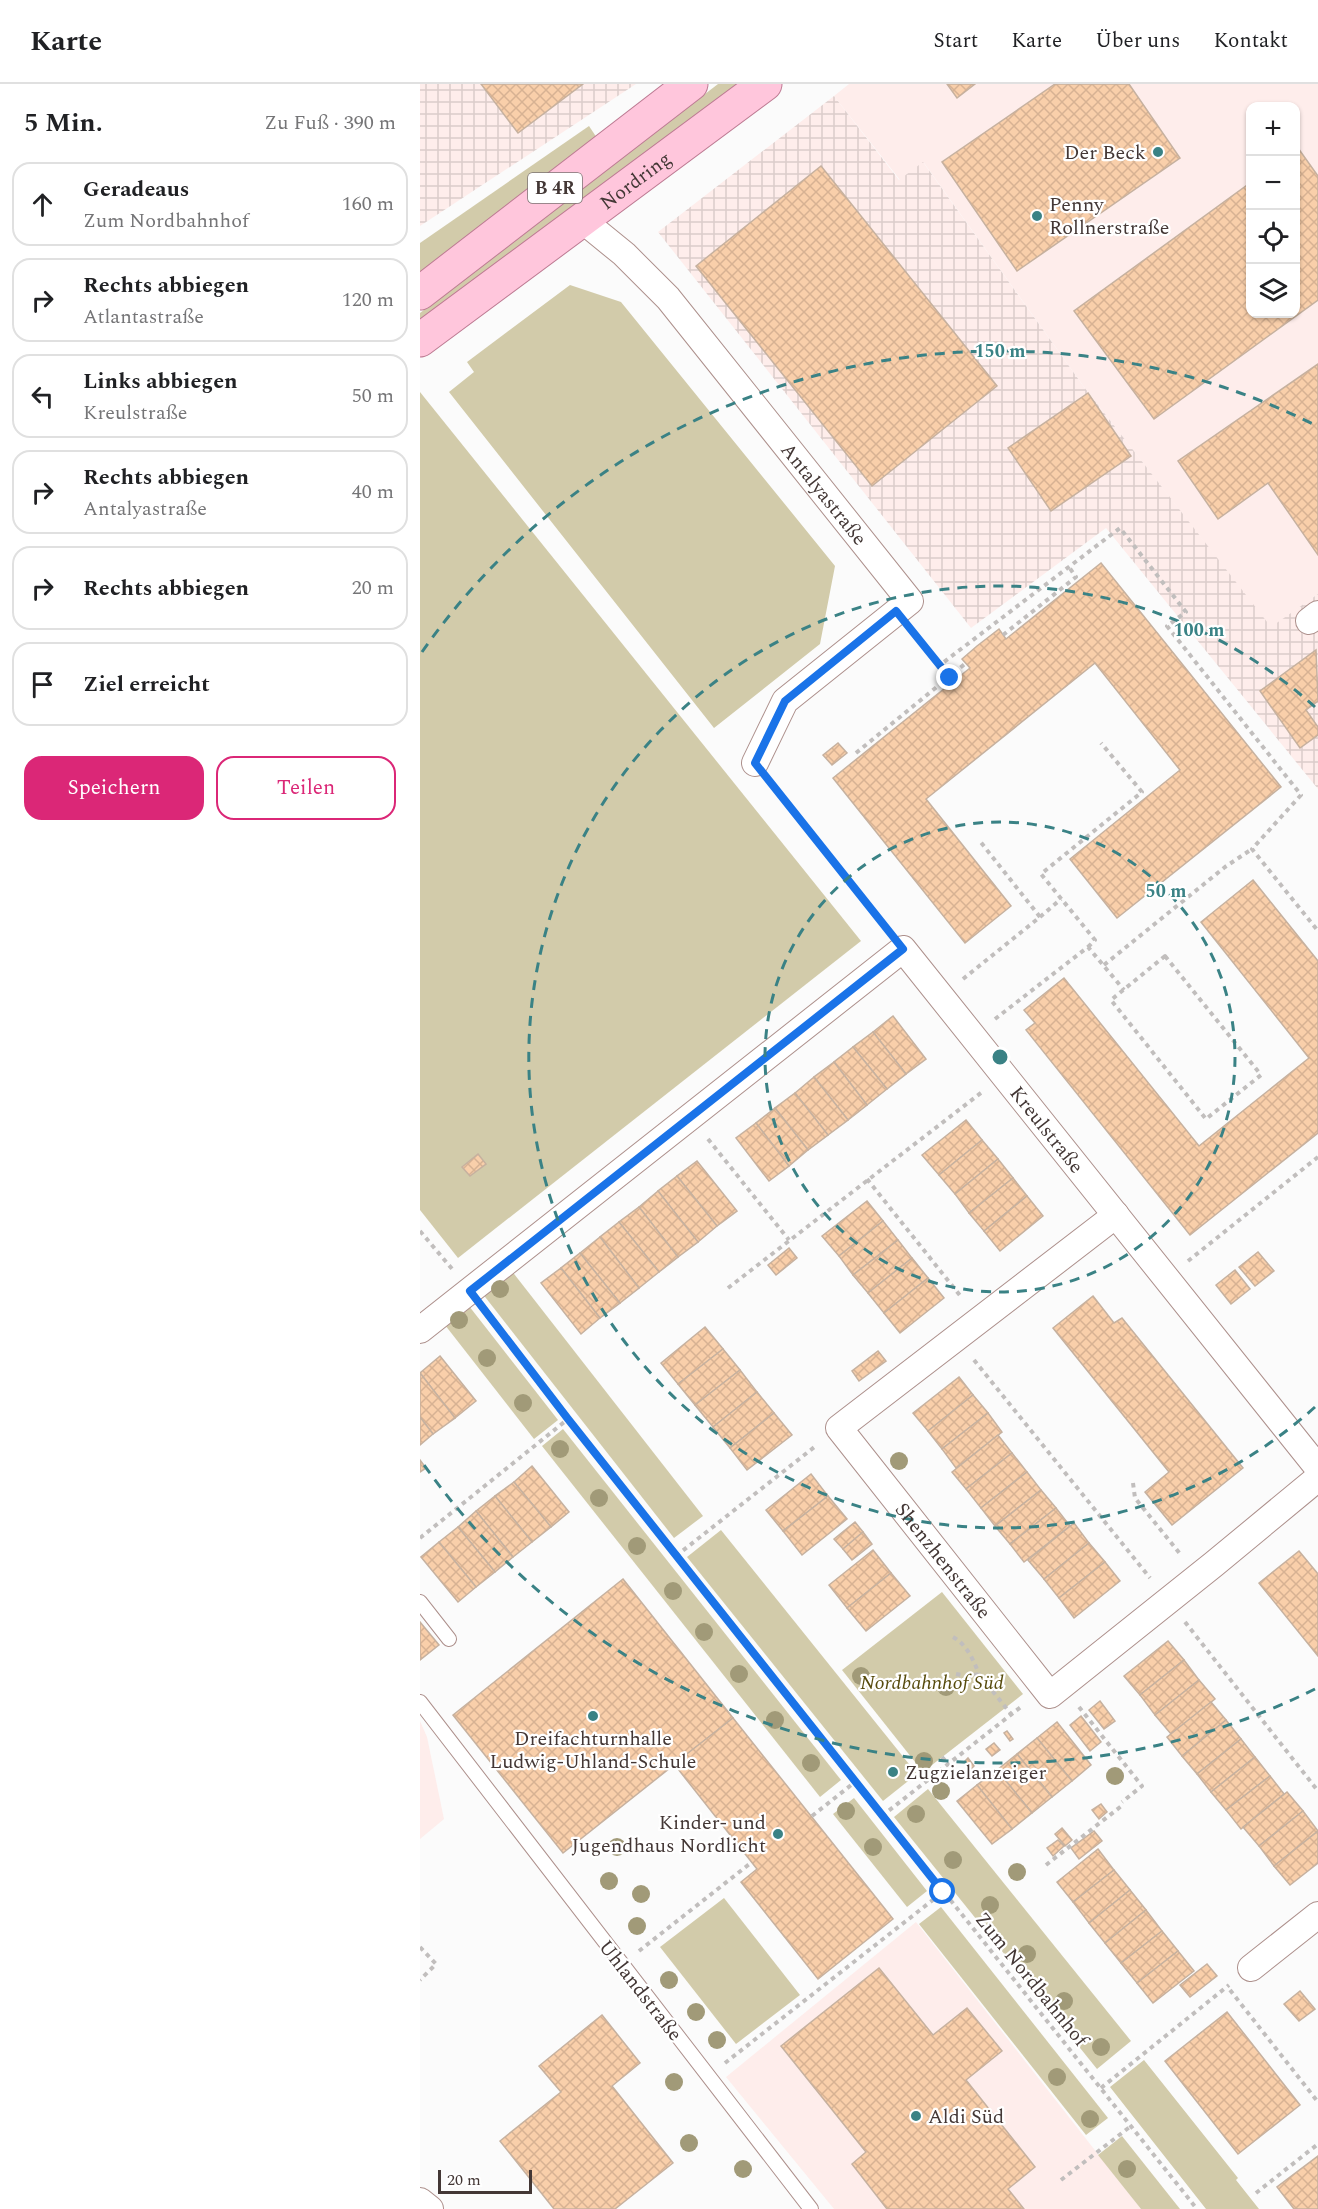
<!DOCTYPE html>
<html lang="de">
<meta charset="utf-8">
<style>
:root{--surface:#fff;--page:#f6f6f6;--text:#202124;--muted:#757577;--line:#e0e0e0;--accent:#db2777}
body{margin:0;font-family:Spectral,serif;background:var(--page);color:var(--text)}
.controls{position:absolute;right:18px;top:18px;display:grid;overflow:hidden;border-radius:12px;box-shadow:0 2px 4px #0004}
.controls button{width:54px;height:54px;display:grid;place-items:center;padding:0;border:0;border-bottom:2px solid var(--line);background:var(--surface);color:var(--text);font:30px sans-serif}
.scale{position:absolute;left:18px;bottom:15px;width:94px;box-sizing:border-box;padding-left:6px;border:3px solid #433735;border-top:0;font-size:16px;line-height:21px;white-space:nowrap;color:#433735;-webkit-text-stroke:4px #fff;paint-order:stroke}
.stop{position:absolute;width:18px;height:18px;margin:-14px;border:4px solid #1a73e8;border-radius:50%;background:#fff}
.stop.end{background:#1a73e8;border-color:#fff;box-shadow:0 2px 6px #0008}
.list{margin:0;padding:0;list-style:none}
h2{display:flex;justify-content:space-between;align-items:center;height:78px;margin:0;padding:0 24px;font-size:26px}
h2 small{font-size:20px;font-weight:400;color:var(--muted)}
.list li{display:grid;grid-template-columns:39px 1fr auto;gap:18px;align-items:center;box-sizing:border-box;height:84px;margin:0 12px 12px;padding:0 12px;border:2px solid var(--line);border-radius:18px}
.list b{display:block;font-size:22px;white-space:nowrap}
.list p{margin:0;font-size:20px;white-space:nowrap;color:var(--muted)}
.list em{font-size:20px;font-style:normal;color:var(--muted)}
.actions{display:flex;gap:12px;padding:18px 24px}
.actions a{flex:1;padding:14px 0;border:2px solid var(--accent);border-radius:18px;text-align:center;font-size:21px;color:var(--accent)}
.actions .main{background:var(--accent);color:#fff}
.icon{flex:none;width:33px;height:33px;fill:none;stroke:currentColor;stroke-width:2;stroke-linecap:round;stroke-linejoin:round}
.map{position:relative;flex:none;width:898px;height:2125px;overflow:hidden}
header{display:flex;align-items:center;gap:36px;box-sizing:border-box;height:84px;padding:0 30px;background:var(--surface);border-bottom:2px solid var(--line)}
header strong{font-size:28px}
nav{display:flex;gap:33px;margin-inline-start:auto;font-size:21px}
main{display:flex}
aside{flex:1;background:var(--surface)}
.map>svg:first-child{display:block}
.built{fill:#feedeb;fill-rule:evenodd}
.industrial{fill:url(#industrial-grid)}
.green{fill:#d2cbaa}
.building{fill:url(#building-cross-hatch);stroke:#c6b19f;stroke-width:1.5}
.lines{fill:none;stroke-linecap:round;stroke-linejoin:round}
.service-casing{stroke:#ad908c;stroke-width:16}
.minor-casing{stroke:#ad908c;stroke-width:28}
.primary-casing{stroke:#bd7b93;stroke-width:35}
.path{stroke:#c1bebd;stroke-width:4;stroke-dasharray:4.5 4.5;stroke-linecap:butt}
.service{stroke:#fff;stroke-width:14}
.minor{stroke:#fff;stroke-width:26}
.primary{stroke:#ffc6dc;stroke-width:33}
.tree{fill:#a19a78}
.route{stroke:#1a73e8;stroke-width:8}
.ring{fill:none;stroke:#3a8285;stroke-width:3;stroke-dasharray:10 8}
.poi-dot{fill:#3a8285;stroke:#fff;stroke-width:2}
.labels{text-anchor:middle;stroke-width:4.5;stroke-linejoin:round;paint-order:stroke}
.shield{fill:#fff;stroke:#7b7372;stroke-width:1.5}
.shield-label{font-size:18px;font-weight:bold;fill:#433735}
.poi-label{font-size:20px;fill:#433735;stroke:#fff;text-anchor:start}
.street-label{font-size:20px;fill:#433735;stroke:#fff}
.park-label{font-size:20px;font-style:italic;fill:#574b0d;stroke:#fff}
.centre{fill:#3a8285;stroke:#fff;stroke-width:3}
.ring-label{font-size:18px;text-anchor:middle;font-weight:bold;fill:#3a8285;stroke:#fff;stroke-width:4.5;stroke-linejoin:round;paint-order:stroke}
</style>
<header>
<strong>Karte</strong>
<nav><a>Start</a><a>Karte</a><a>Über uns</a><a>Kontakt</a></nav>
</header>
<main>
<aside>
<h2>5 Min.<small>Zu Fuß · 390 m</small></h2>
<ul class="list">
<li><svg class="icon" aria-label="ahead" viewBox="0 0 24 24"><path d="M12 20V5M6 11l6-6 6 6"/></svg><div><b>Geradeaus</b><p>Zum Nordbahnhof</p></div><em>160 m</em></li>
<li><svg class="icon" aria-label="right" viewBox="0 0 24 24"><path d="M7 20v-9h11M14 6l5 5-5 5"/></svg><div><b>Rechts abbiegen</b><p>Atlantastraße</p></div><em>120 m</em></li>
<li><svg class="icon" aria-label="left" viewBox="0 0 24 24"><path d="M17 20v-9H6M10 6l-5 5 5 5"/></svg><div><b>Links abbiegen</b><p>Kreulstraße</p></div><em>50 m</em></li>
<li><svg class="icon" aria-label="right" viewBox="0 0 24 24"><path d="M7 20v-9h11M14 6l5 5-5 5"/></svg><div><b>Rechts abbiegen</b><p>Antalyastraße</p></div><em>40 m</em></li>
<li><svg class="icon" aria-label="right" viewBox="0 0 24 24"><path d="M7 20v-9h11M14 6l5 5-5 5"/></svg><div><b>Rechts abbiegen</b></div><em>20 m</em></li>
<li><svg class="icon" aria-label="arrive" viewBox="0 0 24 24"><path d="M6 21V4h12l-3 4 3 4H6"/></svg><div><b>Ziel erreicht</b></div></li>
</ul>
<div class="actions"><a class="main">Speichern</a><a>Teilen</a></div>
</aside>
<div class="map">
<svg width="898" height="2125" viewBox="0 0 898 2125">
<defs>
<pattern id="industrial-grid" width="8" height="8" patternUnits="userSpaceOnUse" patternTransform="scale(1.5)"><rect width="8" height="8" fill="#feedeb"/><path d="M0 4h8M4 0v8" fill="none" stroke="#dbccca"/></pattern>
<pattern id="building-cross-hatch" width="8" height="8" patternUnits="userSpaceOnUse" patternTransform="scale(1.5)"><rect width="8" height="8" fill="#f9cfaa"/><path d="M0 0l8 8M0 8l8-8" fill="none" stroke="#d7b293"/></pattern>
</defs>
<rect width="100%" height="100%" fill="#fbfbfb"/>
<g class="built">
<path d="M429,0H898V510L851,544L664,303L504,79L480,96L414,12ZM830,22H876V230H830Z"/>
<path d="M0,1637L7,1653L24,1735L0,1755Z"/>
<path d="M496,1838L721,2125H414L306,1993Z"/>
</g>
<g class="industrial">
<path d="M0,0H216L0,142Z"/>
<path d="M414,12L479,96L503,78L664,303L851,543L898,510V705L686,444L551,544L238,148Z"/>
</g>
<g class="green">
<path d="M298,0H325L0,240V229Z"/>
<path d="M169,42L177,54L0,191V159Z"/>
<path d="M150,201L201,218L415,482L400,560L294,644L29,308L54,288L47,278Z"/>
<path d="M0,308L441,857L38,1174L0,1126Z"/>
<path d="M91,1186L283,1432L254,1454L62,1209Z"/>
<path d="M49,1222L138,1336L114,1355L25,1241Z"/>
<path d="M143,1345L421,1696L400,1713L122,1362Z"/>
<path d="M301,1446L497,1690L463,1717L267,1473Z"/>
<path d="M522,1508L603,1610L503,1688L422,1586Z"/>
<path d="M508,1705L711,1957L677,1985L474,1733Z"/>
<path d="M434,1714L507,1807L487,1823L413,1730Z"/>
<path d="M304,1814L380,1911L316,1960L240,1863Z"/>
<path d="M521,1823L688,2034L666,2051L499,1840Z"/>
<path d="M724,1976L818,2094L816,2096L839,2125H786L690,2003Z"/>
<path d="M702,2052L760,2125H721L678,2071Z"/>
</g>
<g class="building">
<path d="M61,0H163L98,49Z"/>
<path d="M527,0H555L537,14Z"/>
<path d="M635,0H709L760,74L597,187L522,78Z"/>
<path d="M878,64L898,92V216L734,335L654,227L830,99V230H876V66Z"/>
<path d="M401,82L577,302L452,402L276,182Z"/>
<path d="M898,280V471L848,399L798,435L758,377Z"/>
<path d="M668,309L711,372L631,427L588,364Z"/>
<path d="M681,479L861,703L697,834L650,775L760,686L675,579L506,715L591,822L545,859L413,694L550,584L542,575L557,562L579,545L586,555Z"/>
<path d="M896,566L898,617L886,626L898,643V651L880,664L840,607Z"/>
<path d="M418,659L427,669L412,681L403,671Z"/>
<path d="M833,796L898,877V1049L770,1151L606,946L615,939L604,926L644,894L779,1062L889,974L781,838Z"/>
<path d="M473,932L506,975L486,990L453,948Z"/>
<path d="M453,948L486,990L467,1005L433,963Z"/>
<path d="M433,963L467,1005L447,1021L414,978Z"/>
<path d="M414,978L447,1021L428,1036L394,993Z"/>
<path d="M394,993L428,1036L408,1051L375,1009Z"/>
<path d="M375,1009L408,1051L388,1066L355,1024Z"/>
<path d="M355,1024L388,1066L369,1082L336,1039Z"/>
<path d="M546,1036L562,1056L519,1091L502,1071Z"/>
<path d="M336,1039L369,1082L349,1097L316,1054Z"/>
<path d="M562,1056L578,1075L535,1110L519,1091Z"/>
<path d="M58,1070L66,1080L50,1092L42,1083Z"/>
<path d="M578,1075L593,1094L549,1129L535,1110Z"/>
<path d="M277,1077L317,1127L297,1142L257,1092Z"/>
<path d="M257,1092L297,1142L278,1158L238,1107Z"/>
<path d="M593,1094L607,1112L564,1147L549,1129Z"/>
<path d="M238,1107L278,1158L258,1173L219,1123Z"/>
<path d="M607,1112L623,1132L580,1167L564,1147Z"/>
<path d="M447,1117L463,1137L419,1172L402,1152Z"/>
<path d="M219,1123L258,1173L239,1188L199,1138Z"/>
<path d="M463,1137L478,1156L433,1191L419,1172Z"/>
<path d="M199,1138L239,1188L219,1204L180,1153Z"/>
<path d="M180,1153L219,1204L200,1219L160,1169Z"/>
<path d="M478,1156L492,1174L448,1209L433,1191Z"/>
<path d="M369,1164L377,1174L356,1191L348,1181Z"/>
<path d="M838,1168L854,1187L835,1202L819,1183Z"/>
<path d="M160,1169L200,1219L180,1234L141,1184Z"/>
<path d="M492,1174L508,1194L464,1229L448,1209Z"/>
<path d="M141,1184L180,1234L161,1250L121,1199Z"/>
<path d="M815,1186L830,1205L811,1220L796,1201Z"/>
<path d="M508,1194L524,1214L480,1249L464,1229Z"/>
<path d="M673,1212L694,1239L702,1234L823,1384L752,1441L725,1408L749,1388L633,1244Z"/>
<path d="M285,1243L303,1265L258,1300L241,1279Z"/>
<path d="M303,1265L320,1286L275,1321L258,1300Z"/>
<path d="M458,1267L466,1277L439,1297L432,1287Z"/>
<path d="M20,1272L56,1317L35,1334L0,1289Z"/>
<path d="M320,1286L337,1308L293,1343L275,1321Z"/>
<path d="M0,1289L35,1334L13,1350L0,1333Z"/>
<path d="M539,1293L553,1311L508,1347L493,1329Z"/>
<path d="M337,1308L354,1329L310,1364L293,1343Z"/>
<path d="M553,1311L568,1329L522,1365L508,1347Z"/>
<path d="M354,1329L372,1351L327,1386L310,1364Z"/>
<path d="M568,1329L582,1348L536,1384L522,1365Z"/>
<path d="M0,1333L13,1350L0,1361Z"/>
<path d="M578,1351L592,1369L546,1405L532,1388Z"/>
<path d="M592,1369L607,1388L561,1424L546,1405Z"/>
<path d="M0,1376L6,1384L0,1388Z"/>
<path d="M112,1382L149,1428L131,1443L94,1398Z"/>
<path d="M607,1388L621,1406L575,1442L561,1424Z"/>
<path d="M391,1390L408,1412L363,1447L346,1426Z"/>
<path d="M94,1398L131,1443L112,1458L75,1412Z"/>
<path d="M621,1406L636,1424L590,1460L575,1442Z"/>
<path d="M75,1412L112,1458L93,1473L56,1427Z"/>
<path d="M408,1412L427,1435L382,1471L363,1447Z"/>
<path d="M636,1424L650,1442L604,1478L590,1460Z"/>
<path d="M56,1427L93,1473L75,1488L38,1443Z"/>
<path d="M435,1438L443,1448L423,1465L414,1455Z"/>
<path d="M654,1439L669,1459L624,1495L608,1476Z"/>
<path d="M38,1443L75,1488L56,1503L19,1458Z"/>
<path d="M443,1448L452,1460L432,1476L423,1465Z"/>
<path d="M19,1458L56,1503L38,1518L1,1473Z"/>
<path d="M669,1459L685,1478L639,1514L624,1495Z"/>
<path d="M453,1466L471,1489L427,1524L409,1501Z"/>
<path d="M879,1467L898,1490V1572L839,1499Z"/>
<path d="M685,1478L700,1497L654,1534L639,1514Z"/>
<path d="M471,1489L490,1512L446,1547L427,1524Z"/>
<path d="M203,1495L313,1634L143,1769L33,1631Z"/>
<path d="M0,1538L19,1561L0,1576Z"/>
<path d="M748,1557L764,1576L720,1611L704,1592Z"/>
<path d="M764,1576L779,1596L735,1631L720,1611Z"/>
<path d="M779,1596L795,1615L751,1650L735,1631Z"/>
<path d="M680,1617L695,1637L684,1645L669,1626Z"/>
<path d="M791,1618L806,1636L762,1672L747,1653Z"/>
<path d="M661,1632L681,1658L670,1667L650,1641Z"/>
<path d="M313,1634L473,1835L398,1895L321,1798L337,1785L254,1680Z"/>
<path d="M806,1636L821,1655L777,1690L762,1672Z"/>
<path d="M637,1638L671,1681L652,1697L617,1654Z"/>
<path d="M587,1647L593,1655L590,1657L584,1649Z"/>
<path d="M617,1654L652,1697L632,1713L597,1670Z"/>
<path d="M821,1655L835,1673L791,1708L777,1690Z"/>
<path d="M574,1659L580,1666L572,1672L566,1665Z"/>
<path d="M597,1670L632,1713L612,1729L577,1686Z"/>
<path d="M835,1673L850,1692L806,1726L791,1708Z"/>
<path d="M548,1674L554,1682L551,1685L545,1677Z"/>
<path d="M577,1686L612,1729L592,1745L557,1701Z"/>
<path d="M850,1692L864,1710L821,1745L806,1726Z"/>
<path d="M557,1701L592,1745L572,1760L537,1717Z"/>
<path d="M867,1708L883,1727L839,1762L823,1743Z"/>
<path d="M681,1720L687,1728L679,1735L672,1726Z"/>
<path d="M883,1727L898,1747L854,1782L839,1762Z"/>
<path d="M642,1744L652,1756L645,1762L635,1750Z"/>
<path d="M674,1747L682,1757L659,1775L651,1764Z"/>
<path d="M898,1747V1779L870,1801L854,1782Z"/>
<path d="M638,1756L644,1762L633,1772L627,1764Z"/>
<path d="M678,1765L694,1786L653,1818L637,1798Z"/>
<path d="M694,1786L710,1806L669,1839L653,1818Z"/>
<path d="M710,1806L726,1826L685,1859L669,1839Z"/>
<path d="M726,1826L742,1847L701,1879L685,1859Z"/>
<path d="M742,1847L758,1867L717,1899L701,1879Z"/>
<path d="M758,1867L774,1887L733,1919L717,1899Z"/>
<path d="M787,1880L797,1892L770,1913L760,1901Z"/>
<path d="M459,1884L513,1951L547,1924L582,1967L546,1996L615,2083L588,2105L604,2125H467L432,2080L446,2068L361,1962Z"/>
<path d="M880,1907L895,1925L879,1937L864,1920Z"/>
<path d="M807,1928L880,2021L818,2070L745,1977Z"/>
<path d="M182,1931L220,1979L192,2002L253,2079L195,2125H134L80,2057L141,2008L119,1982Z"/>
<path d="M898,2072V2125H874L857,2103Z"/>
</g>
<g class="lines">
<defs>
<g id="service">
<path d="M0,1518L29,1555"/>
<path d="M0,1618L391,2125"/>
</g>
<g id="minor">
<path id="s1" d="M161,135L204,170L248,214L490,517L365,617L335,679"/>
<path d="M889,537L898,530"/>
<path id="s2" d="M696,1131L419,1344L630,1611L794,1480L898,1394"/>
<path id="s3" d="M0,1246L483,865L898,1384"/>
<path d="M831,1884L898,1831"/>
<path d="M0,2117L10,2125"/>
</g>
<g id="primary">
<path d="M0,209L271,0"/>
<path id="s4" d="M0,256L345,0"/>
</g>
</defs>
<use href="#service" class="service-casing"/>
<use href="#minor" class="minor-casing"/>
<use href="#primary" class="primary-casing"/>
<g class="path">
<path d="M495,550L520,581L700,444L766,528L747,542L881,711L832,765L898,847"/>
<path d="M583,551L656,493L649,483"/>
<path d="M520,581L530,594"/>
<path d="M436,669L546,579"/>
<path d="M353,701L466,843"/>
<path d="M620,833L641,815"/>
<path d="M668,863L675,856L621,790L722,708L681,659"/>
<path d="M745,872L841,991L786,1035L691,916Z"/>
<path d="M684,881L805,783L832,765"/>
<path d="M543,895L620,833L559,756"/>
<path d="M575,935L668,863L704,906"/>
<path d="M288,1055L369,1156"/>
<path d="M447,1095L542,1214"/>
<path d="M0,1147L33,1186"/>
<path d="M768,1177L898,1073"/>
<path d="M308,1204L562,1008"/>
<path d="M67,1230L256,1472L777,2125"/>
<path d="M554,1276L730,1494"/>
<path d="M713,1399L715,1414L761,1471"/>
<path d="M0,1454L148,1335"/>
<path d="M256,1472L397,1361"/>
<path d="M765,1538L898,1707"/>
<path d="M533,1553C547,1561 553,1575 559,1590"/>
<path d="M536,1590L547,1592L559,1590L591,1630"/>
<path d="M659,1623L722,1702L702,1718"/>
<path d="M522,1673L528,1680"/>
<path d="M392,1732L435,1698"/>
<path d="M462,1732L602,1622"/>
<path d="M626,1781L704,1720"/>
<path d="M0,1863L16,1880L0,1896"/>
<path d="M219,1867L332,1778"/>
<path d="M810,1906L898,2018"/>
<path d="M305,1979L523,1808"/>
<path d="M681,2004L809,1901"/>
<path d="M641,2096L711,2042"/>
<path d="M836,2109L898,2060"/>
</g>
<use href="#service" class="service"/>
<use href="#minor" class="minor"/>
<use href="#primary" class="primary"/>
</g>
<g class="tree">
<circle cx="80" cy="1205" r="9"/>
<circle cx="39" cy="1236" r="9"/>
<circle cx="67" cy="1274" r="9"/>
<circle cx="103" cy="1319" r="9"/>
<circle cx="140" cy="1365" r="9"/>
<circle cx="479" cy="1377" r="9"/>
<circle cx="179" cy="1414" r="9"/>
<circle cx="217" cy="1462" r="9"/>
<circle cx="253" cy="1507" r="9"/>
<circle cx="284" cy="1548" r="9"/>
<circle cx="319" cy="1590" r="9"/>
<circle cx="441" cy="1592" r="9"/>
<circle cx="526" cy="1603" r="9"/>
<circle cx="355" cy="1636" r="9"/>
<circle cx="504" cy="1677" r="9"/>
<circle cx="391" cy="1679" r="9"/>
<circle cx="695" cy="1692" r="9"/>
<circle cx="521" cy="1707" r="9"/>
<circle cx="426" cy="1727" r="9"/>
<circle cx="496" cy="1730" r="9"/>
<circle cx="197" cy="1763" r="9"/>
<circle cx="453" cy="1763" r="9"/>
<circle cx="533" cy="1776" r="9"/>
<circle cx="597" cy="1788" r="9"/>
<circle cx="189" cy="1797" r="9"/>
<circle cx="221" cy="1810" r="9"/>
<circle cx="570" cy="1821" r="9"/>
<circle cx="217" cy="1842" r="9"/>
<circle cx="607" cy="1870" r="9"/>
<circle cx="249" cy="1896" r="9"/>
<circle cx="644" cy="1917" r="9"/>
<circle cx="276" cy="1928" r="9"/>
<circle cx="297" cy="1956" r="9"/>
<circle cx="681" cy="1963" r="9"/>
<circle cx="637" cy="1993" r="9"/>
<circle cx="254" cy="1998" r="9"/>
<circle cx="670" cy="2035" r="9"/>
<circle cx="269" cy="2059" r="9"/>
<circle cx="323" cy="2085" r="9"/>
<circle cx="707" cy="2085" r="9"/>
</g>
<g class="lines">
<path class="route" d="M523,1808L148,1335L50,1207L483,865L335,679L365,617L476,527L530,594"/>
</g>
<g class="ring">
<circle cx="580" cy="973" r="235"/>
<path d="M895 1323A471 471 0 1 1 895 623"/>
<path d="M895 1605A706 706 0 0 1 2 1378M2 568A706 706 0 0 1 895 341"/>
</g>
<g class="poi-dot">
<circle cx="738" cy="68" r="6"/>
<circle cx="617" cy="132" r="6"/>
<circle cx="173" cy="1632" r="6"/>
<circle cx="473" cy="1688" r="6"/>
<circle cx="358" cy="1750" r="6"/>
<circle cx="496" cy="2032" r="6"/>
</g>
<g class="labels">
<rect class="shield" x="108" y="89" width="54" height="30" rx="4.5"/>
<g class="shield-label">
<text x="135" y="110">B 4R</text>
</g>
<g class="poi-label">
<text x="726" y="75" text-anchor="end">Der Beck</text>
<text x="629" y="127">Penny<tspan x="629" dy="23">Rollnerstraße</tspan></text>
<text x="173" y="1661" text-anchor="middle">Dreifachturnhalle<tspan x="173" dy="23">Ludwig-Uhland-Schule</tspan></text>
<text x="485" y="1695">Zugzielanzeiger</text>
<text x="346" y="1745" text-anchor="end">Kinder- und<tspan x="346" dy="23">Jugendhaus Nordlicht</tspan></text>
<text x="508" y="2039">Aldi Süd</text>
</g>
<g class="street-label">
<text dy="7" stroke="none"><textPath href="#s4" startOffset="268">Nordring</textPath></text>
<text dy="7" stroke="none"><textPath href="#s1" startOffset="368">Antalyastraße</textPath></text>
<text dy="7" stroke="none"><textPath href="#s3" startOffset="846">Kreulstraße</textPath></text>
<text dy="7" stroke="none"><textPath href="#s2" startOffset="518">Shenzhenstraße</textPath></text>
<text transform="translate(612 1895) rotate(51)" y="7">Zum Nordbahnhof</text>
<text transform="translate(221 1906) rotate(52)" y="7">Uhlandstraße</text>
</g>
<g class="park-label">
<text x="512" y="1605">Nordbahnhof Süd</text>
</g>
</g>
<circle cx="580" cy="973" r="9" class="centre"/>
<g class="ring-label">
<text x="580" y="273">150 m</text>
<text x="779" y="552">100 m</text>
<text x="746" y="813">50 m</text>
</g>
</svg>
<div class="controls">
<button>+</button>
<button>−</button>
<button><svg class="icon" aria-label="locate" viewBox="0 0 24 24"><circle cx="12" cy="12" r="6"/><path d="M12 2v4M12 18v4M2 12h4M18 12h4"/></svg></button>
<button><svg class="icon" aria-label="layers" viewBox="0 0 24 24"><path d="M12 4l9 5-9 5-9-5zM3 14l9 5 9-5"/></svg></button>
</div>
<div class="scale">20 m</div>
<div class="stop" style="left:523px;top:1808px"></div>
<div class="stop end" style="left:530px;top:594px"></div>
</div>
</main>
